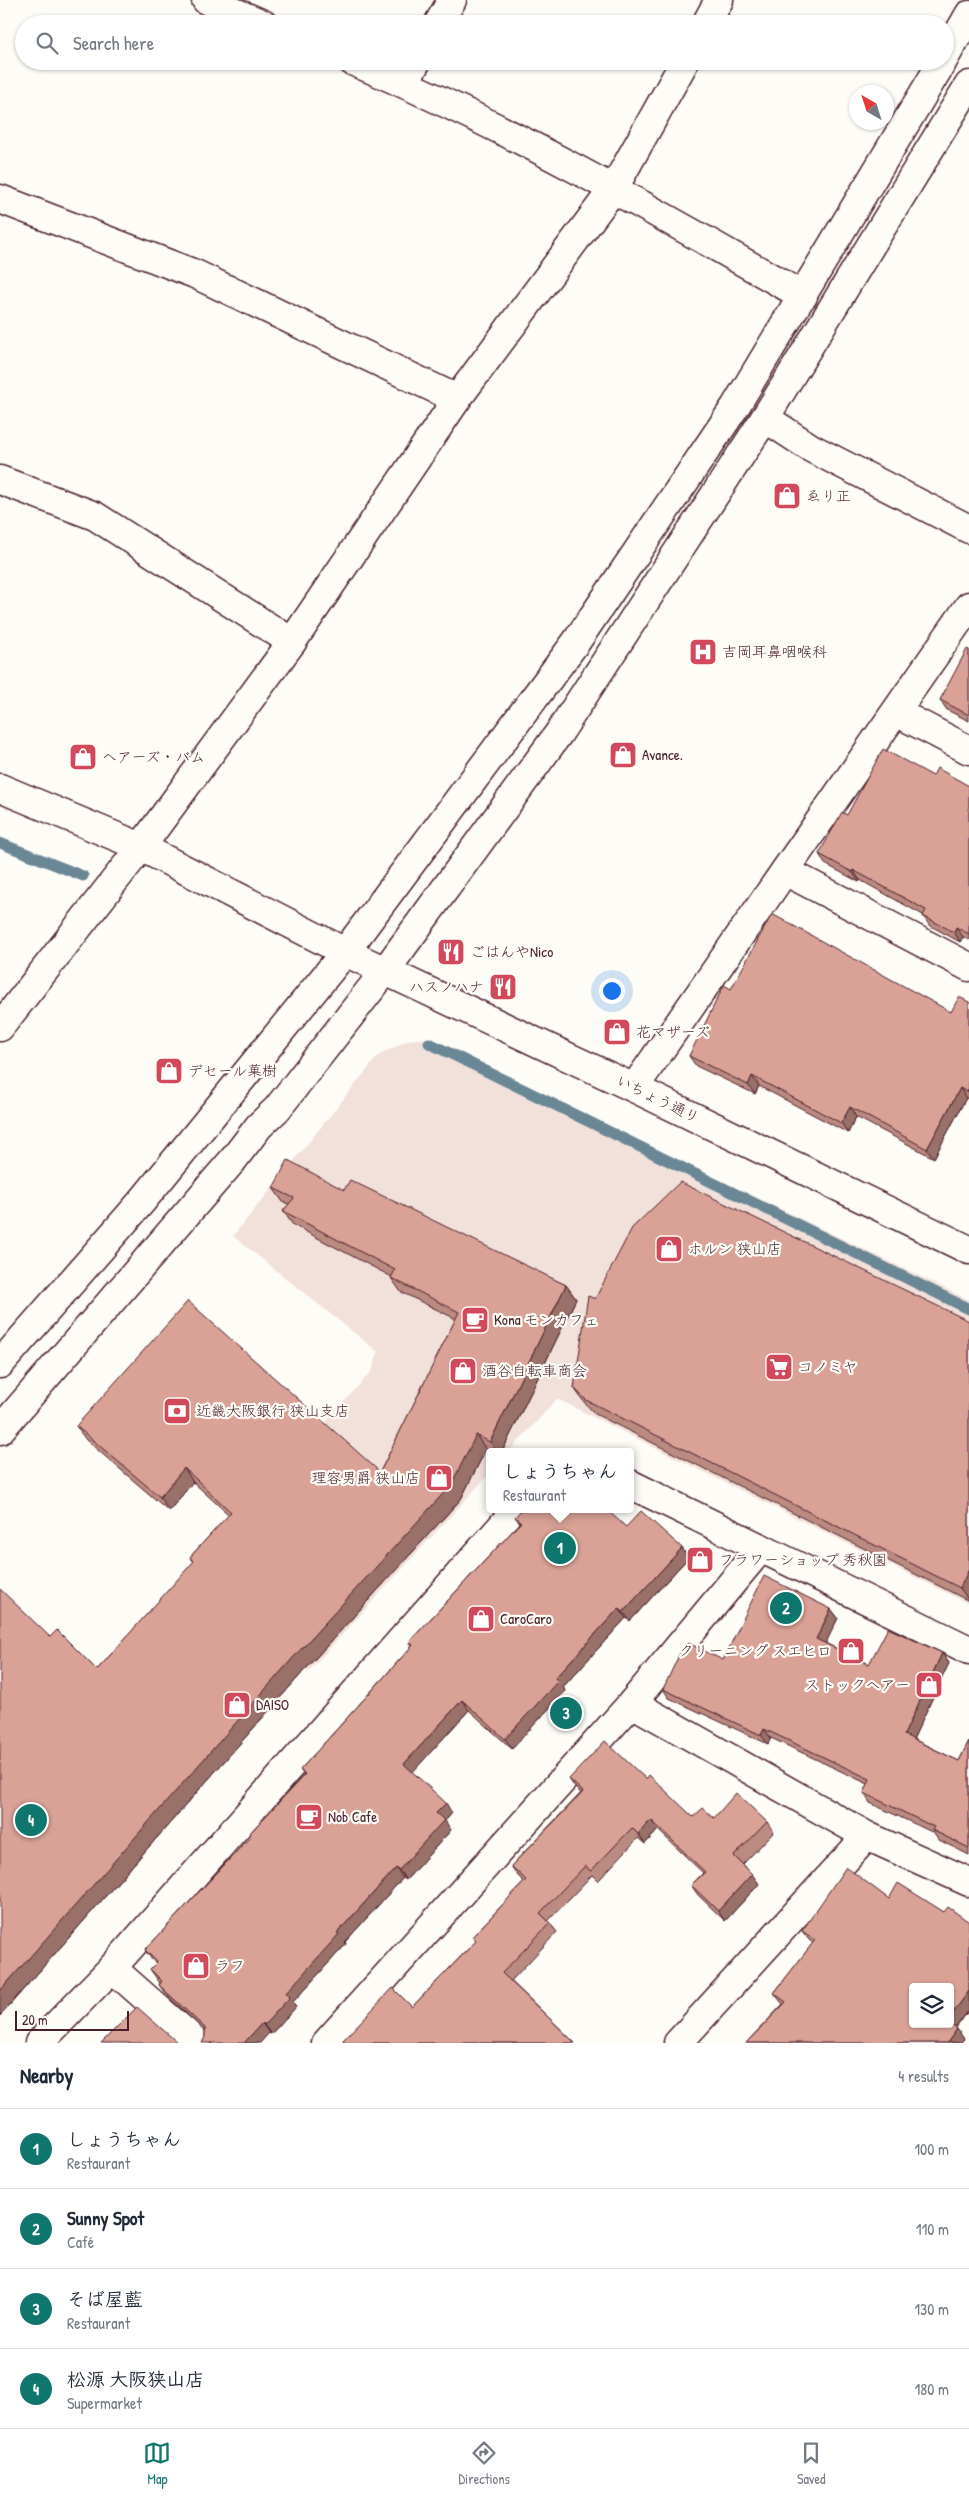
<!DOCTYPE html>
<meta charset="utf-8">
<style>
:root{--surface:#fff;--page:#f6f6f7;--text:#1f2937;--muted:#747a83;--line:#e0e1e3;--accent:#0f766e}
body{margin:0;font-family:"Patrick Hand","Klee One",sans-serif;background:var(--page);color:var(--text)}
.controls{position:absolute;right:15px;bottom:15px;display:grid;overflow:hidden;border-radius:5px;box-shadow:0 1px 4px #0004}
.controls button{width:45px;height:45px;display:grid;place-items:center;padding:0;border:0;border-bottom:1px solid var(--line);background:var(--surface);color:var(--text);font:25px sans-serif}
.compass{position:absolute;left:849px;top:85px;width:45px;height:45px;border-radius:50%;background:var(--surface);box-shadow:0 1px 4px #0004;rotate:321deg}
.scale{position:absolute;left:15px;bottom:12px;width:114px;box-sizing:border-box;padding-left:5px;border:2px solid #4a1f2b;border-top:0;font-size:14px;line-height:18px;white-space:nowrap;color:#4a1f2b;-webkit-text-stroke:4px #fdfcf7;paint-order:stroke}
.you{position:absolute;left:611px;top:990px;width:18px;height:18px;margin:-12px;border:4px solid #fff;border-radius:50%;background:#1a73e8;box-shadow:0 0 0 8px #1a73e833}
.badge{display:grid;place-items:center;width:32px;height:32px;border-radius:50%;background:var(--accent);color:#fff;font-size:16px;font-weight:700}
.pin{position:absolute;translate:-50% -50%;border:2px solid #fff;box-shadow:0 1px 5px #0006}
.popup{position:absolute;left:486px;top:1448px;width:148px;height:65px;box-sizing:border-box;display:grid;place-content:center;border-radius:5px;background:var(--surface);filter:drop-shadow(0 1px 4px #0005);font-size:16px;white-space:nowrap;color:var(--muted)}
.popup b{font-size:19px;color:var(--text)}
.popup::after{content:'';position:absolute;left:50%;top:100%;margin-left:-10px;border:10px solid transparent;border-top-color:var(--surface)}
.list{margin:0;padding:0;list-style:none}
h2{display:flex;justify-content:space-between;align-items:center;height:65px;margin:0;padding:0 20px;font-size:21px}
h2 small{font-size:16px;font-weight:400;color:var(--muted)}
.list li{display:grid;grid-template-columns:32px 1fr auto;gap:15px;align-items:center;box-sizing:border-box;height:80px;padding:0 20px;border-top:1px solid var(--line)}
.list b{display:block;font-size:19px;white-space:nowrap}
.list p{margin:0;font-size:16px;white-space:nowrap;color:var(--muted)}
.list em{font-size:16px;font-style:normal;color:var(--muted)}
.icon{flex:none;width:28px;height:28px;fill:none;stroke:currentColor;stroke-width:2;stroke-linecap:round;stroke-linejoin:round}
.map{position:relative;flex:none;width:969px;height:2043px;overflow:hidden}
.search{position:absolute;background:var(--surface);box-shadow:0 1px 4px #0004;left:15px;right:15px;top:15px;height:55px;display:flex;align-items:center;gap:12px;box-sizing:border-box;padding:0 18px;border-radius:28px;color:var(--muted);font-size:19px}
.sheet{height:385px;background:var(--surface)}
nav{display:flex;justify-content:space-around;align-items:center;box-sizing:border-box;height:70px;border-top:1px solid var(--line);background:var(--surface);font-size:14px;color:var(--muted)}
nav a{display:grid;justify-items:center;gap:2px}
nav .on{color:var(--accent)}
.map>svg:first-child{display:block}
.built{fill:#f2e1da}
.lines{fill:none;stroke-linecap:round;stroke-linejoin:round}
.stream{stroke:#6a8796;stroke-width:11}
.minor-casing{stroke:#4a1f2b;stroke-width:31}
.tertiary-casing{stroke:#4a1f2b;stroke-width:31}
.minor{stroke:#fdfcf7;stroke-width:28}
.tertiary{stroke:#fdfcf7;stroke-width:28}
.wall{fill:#bb8a81;stroke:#4a1f2b}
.shaded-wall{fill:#997169;stroke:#4a1f2b}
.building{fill:#daa196;stroke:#4a1f2b}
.labels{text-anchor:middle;stroke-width:4.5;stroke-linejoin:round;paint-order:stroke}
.poi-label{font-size:15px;fill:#4a1f2b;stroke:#fdfcf7;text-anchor:start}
.street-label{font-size:15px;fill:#4a1f2b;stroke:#fdfcf7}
</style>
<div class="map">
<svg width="969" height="2043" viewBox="0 0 969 2043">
<rect width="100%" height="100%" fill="#fdfcf7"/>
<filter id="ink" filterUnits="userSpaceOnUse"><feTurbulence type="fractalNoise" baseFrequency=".02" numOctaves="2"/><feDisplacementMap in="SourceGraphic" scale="10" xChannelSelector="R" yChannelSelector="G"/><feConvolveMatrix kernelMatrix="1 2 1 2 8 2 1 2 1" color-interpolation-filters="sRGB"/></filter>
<g filter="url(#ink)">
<path class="built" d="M426,1038L969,1300V1604L557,1399L509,1452H490V1473L308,1672L192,1569L372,1371L378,1352L233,1236L379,1055L408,1040Z"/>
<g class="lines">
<g class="stream">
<path d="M0,843L83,876"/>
<path d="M429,1043L969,1309"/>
</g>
<defs>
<g id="minor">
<path d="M206,0L263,24"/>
<path d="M438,24L452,0"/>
<path d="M706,24L719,0"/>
<path d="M352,61C509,127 656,212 803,296"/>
<path d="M404,83L417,61"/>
<path d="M0,199L195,274L457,399"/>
<path d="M765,418L811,448L969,529"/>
<path d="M0,480L95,516L292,642"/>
<path d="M896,712L969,750"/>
<path d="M785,871L969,967"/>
<path d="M0,1027L141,847L292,642L457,399L614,188L685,61"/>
<path d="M634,1088L969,606"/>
<path d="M630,1484L969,1650"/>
<path d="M632,1703L867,1836L969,1882"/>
<path d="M112,1968L197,2043"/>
<path d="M39,2043L112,1968L517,1509"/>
<path d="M326,2043L632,1703L761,1548"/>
<path d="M678,2043L867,1836"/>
</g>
<g id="tertiary">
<path d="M945,57L969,15"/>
<path d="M0,788L141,847L345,952L634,1088L969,1250"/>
<path d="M0,1364L143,1200L345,952L576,642L735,407L943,61"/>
<path d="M0,1430L233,1160L259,1126L277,1109L385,971L559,733L765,418L969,85"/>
</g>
</defs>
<use href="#minor" class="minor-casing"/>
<use href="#tertiary" class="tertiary-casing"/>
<use href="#minor" class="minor"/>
<use href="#tertiary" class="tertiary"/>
</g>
<g class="wall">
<path d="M969,650V721L947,710L940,700Z"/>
<path d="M933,776L969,786V940L963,937L960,942L929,925L923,916V915L860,880L859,882L825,864L819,854L847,815Z"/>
<path d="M731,989L951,1012L969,1002V1099L966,1098L934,1158L856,1117L848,1133L759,1086L755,1094L696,1066L689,1056Z"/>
<path d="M273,1188L344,1190L566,1285L576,1299L502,1452H492L486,1449L461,1499L302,1673L0,2016L50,1637L97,1670L194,1562L190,1557L229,1515L193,1482L169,1511L86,1440L76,1426L380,1472L456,1319L401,1292L391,1278L392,1277L293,1225L283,1211L289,1204L283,1202Z"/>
<path d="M595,1299L969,1321V1601L595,1414L584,1402L574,1388Z"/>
<path d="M515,1517L626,1527L682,1548L688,1558L630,1621L626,1618L563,1687L565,1691L512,1749L469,1710L412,1772L452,1813L445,1821L451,1830L406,1880L403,1878L345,1942L346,1944L293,2002L296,2007L271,2034L269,2033L205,2037V2031L166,1994L159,1985L160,1983L157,1979L150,1969L156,1963L152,1960L145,1950L251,1836L249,1834L304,1775L300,1770L412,1646L409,1642L520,1523Z"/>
<path d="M831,1609L838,1618L825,1643L869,1664L942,1653L949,1663L913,1739L959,1761L969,1741V1855L939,1840L934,1833L870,1803L864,1793L868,1784L771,1738L768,1744L669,1698L663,1689Z"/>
<path d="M569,1779H646L693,1817L714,1818L767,1822L774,1832L743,1864L759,1884L725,1921L698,1895L691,1885L703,1873L658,1830L645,1844L638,1838L598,1881L592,1875L548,1921L557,1932L511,1981L575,2043H345L343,2040L412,2007L476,1941L472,1937L524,1882L518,1876L511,1866L581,1793L576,1789Z"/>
<path d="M889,1899L944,1912L969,1922V2010L956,2028L964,2039L960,2043H746L783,2004L781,2002L774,1993L813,1943L809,1940L802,1931Z"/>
</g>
<g class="shaded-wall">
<path d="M853,870L860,880L859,882L852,872Z"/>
<path d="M956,927L963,937L960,942L954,932Z"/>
<path d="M752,1076L759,1086L755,1094L748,1085Z"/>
<path d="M960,1088L966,1098L934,1158L927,1149Z"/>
<path d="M850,1107L856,1117L848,1133L841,1123Z"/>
<path d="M566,1285L576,1299L502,1452H497L490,1442Z"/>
<path d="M476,1435L486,1449L461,1499L302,1673L0,2016V1991Z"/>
<path d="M184,1468L193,1482L169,1511L160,1497Z"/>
<path d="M682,1548L688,1558L630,1621L623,1612Z"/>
<path d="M969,1569V1601L960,1588Z"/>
<path d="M619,1608L626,1618L563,1687L565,1691L512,1749L505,1739L555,1678Z"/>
<path d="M831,1609L838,1618L823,1649L816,1639Z"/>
<path d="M942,1653L949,1663L911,1744L904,1735Z"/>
<path d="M462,1700L469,1710L411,1774L404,1764Z"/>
<path d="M764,1729L771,1738L768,1744L761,1735Z"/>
<path d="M446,1803L452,1813L445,1821L451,1830L406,1880L399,1870L436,1813Z"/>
<path d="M651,1820L658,1830L645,1844L638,1834Z"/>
<path d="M396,1868L403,1878L345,1942L346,1944L293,2002L296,2007L271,2034L264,2025L286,1993L337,1933Z"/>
<path d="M752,1874L759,1884L725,1921L718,1911Z"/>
<path d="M969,1991V2010L953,2031L950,2024V2017Z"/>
<path d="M262,2023L269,2033L260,2043H244Z"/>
<path d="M957,2029L964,2039L960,2043H947Z"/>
</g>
<g class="building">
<path d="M967,649L969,650V715L940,700Z"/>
<path d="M883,749L933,776L937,768L969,786V934L956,927L954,932L923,916L926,910L853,870L852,872L819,854L842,812L847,815Z"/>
<path d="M772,914L951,1012L959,997L969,1002V1090L968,1089L967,1092L960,1088L927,1149L850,1107L841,1123L752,1076L748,1085L689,1056L724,985L731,989Z"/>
<path d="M288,1160L344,1190L350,1180L566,1285L490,1442L476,1435L451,1485L292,1659L0,1991V1589L50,1637L57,1630L97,1670L194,1561L190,1557L231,1512L184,1468L160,1497L76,1426L188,1301L380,1472L459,1312L391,1278L395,1270L283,1211L294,1198L273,1188Z"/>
<path d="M680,1182L969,1321V1569L960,1588L586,1400L574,1388L588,1296L595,1299L632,1228Z"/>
<path d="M522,1509H606L626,1527L641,1511L682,1548L623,1612L619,1608L555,1678L558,1681L505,1739L462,1700L404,1764L446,1803L436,1813L444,1820L399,1870L396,1868L337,1933L339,1934L286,1993L290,1997L264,2025L262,2023L244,2043H202L205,2037V2028L159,1985L162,1981L150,1969L157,1962L145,1950L251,1836L249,1834L305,1774L300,1770L413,1645L409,1642L521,1522L515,1517Z"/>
<path d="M764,1576L831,1609L816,1639L869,1664L888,1628L942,1653L904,1735L959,1761L969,1741V1848L932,1830L934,1827L864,1793L870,1779L764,1729L761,1735L663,1689L681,1651L688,1643L723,1660Z"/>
<path d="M605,1741L646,1779L649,1775L693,1817L703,1808L714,1818L736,1793L767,1822L734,1856L752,1874L718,1911L691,1885L705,1872L651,1820L638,1834L632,1828L591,1871L585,1866L540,1913L550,1923L502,1973L574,2042L573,2043H347L343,2040L393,1988L412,2007L476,1941L472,1937L526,1880L511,1866L583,1792L569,1779Z"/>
<path d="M846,1867L889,1899L898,1883L944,1912L948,1907L969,1922V1991L950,2017V1987H913V2024H950L957,2029L947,2043H746L786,2002L774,1993L815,1940L802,1931Z"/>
<path d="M137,2007L178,2043H101Z"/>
</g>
</g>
<defs>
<symbol id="shop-square" viewBox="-11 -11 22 22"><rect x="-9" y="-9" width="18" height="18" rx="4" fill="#d1495b" stroke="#fdfcf7"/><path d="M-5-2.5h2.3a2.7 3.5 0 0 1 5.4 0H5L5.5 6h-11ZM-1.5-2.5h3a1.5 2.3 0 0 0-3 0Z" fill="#fff"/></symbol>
<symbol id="hospital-square" viewBox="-11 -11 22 22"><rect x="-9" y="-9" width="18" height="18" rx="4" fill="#d1495b" stroke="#fdfcf7"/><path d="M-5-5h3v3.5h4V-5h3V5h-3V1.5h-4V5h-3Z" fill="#fff"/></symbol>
<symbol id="restaurant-square" viewBox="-11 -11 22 22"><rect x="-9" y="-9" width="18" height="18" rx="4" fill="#d1495b" stroke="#fdfcf7"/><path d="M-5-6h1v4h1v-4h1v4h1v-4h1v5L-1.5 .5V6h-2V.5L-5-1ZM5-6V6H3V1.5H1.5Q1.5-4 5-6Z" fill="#fff"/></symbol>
<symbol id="cafe-square" viewBox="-11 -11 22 22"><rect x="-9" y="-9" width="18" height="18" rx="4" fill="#d1495b" stroke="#fdfcf7"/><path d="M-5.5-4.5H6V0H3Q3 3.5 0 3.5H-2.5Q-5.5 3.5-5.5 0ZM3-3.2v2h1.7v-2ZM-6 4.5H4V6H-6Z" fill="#fff"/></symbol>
<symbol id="supermarket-square" viewBox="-11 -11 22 22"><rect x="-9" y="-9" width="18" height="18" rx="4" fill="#d1495b" stroke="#fdfcf7"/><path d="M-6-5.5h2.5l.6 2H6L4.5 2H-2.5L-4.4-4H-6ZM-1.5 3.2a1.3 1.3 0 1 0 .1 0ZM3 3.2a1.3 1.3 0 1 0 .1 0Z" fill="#fff"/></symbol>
<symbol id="bank-square" viewBox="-11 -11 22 22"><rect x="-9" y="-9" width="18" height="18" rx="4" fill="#d1495b" stroke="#fdfcf7"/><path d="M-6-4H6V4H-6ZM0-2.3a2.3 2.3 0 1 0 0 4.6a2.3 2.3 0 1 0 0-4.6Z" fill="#fff"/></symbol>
</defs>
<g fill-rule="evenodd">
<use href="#shop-square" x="771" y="480" width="32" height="32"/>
<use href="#hospital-square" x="687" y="636" width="32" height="32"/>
<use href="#shop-square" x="607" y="739" width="32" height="32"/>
<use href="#shop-square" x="67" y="741" width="32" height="32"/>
<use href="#restaurant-square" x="435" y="936" width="32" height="32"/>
<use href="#restaurant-square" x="487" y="971" width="32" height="32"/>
<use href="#shop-square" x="601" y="1016" width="32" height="32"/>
<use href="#shop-square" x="153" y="1055" width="32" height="32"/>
<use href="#shop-square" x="653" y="1233" width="32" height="32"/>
<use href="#cafe-square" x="459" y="1304" width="32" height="32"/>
<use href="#supermarket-square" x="763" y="1351" width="32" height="32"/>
<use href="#shop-square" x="447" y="1355" width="32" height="32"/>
<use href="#bank-square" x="161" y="1395" width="32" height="32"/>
<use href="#shop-square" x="423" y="1462" width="32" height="32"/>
<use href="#shop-square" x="684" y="1544" width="32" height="32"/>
<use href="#shop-square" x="465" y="1603" width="32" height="32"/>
<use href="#shop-square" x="835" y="1635" width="32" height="32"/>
<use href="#shop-square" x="913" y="1669" width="32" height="32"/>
<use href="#shop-square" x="221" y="1689" width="32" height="32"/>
<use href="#cafe-square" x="293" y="1801" width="32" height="32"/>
<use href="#shop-square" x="180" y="1950" width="32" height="32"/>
</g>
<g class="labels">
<g class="poi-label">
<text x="806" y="501">ゑり正</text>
<text x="722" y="657">吉岡耳鼻咽喉科</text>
<text x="642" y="760">Avance.</text>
<text x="102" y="762">ヘアーズ・バム</text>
<text x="470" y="957">ごはんやNico</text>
<text x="484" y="992" text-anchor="end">ハスノハナ</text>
<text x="636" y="1037">花マザーズ</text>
<text x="188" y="1076">デセール菓樹</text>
<text x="688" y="1254">ホルン 狭山店</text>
<text x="494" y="1325">Kona モンカフェ</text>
<text x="798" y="1372">コノミヤ</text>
<text x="482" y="1376">酒谷自転車商会</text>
<text x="196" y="1416">近畿大阪銀行 狭山支店</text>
<text x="420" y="1483" text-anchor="end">理容男爵 狭山店</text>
<text x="719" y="1565">フラワーショップ 秀秋園</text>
<text x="500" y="1624">CaroCaro</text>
<text x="832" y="1656" text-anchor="end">クリーニング スエヒロ</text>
<text x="910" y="1690" text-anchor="end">ストックヘアー</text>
<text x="256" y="1710">DAISO</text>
<text x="328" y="1822">Nob Cafe</text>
<text x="215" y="1971">ラフ</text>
</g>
<g class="street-label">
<text transform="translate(658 1099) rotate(26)" y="5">いちょう通り</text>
</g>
</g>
</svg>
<div class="controls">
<button><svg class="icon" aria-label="layers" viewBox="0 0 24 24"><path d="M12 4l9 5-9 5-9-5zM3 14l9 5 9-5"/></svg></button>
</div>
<svg class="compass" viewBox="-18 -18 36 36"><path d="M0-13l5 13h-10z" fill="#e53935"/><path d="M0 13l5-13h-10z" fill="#747a83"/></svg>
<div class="scale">20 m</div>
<div class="you"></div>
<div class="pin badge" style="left:560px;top:1548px">1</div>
<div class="popup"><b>しょうちゃん</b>Restaurant</div>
<div class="pin badge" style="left:786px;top:1608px">2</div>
<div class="pin badge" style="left:566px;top:1713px">3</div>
<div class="pin badge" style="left:31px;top:1820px">4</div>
<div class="search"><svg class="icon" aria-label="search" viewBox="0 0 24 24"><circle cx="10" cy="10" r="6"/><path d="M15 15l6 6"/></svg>Search here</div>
</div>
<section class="sheet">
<h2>Nearby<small>4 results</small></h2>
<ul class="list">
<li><span class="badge">1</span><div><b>しょうちゃん</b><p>Restaurant</p></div><em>100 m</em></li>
<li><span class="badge">2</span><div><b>Sunny Spot</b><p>Café</p></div><em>110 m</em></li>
<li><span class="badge">3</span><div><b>そば屋藍</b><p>Restaurant</p></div><em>130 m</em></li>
<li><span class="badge">4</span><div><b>松源 大阪狭山店</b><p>Supermarket</p></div><em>180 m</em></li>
</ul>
</section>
<nav>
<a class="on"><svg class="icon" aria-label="map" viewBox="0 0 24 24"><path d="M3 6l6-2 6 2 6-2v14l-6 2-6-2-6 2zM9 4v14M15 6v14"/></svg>Map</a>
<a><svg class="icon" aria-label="directions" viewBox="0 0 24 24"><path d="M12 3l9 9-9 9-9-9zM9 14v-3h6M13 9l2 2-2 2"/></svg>Directions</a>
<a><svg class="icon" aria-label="saved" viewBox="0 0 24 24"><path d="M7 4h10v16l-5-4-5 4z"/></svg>Saved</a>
</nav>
